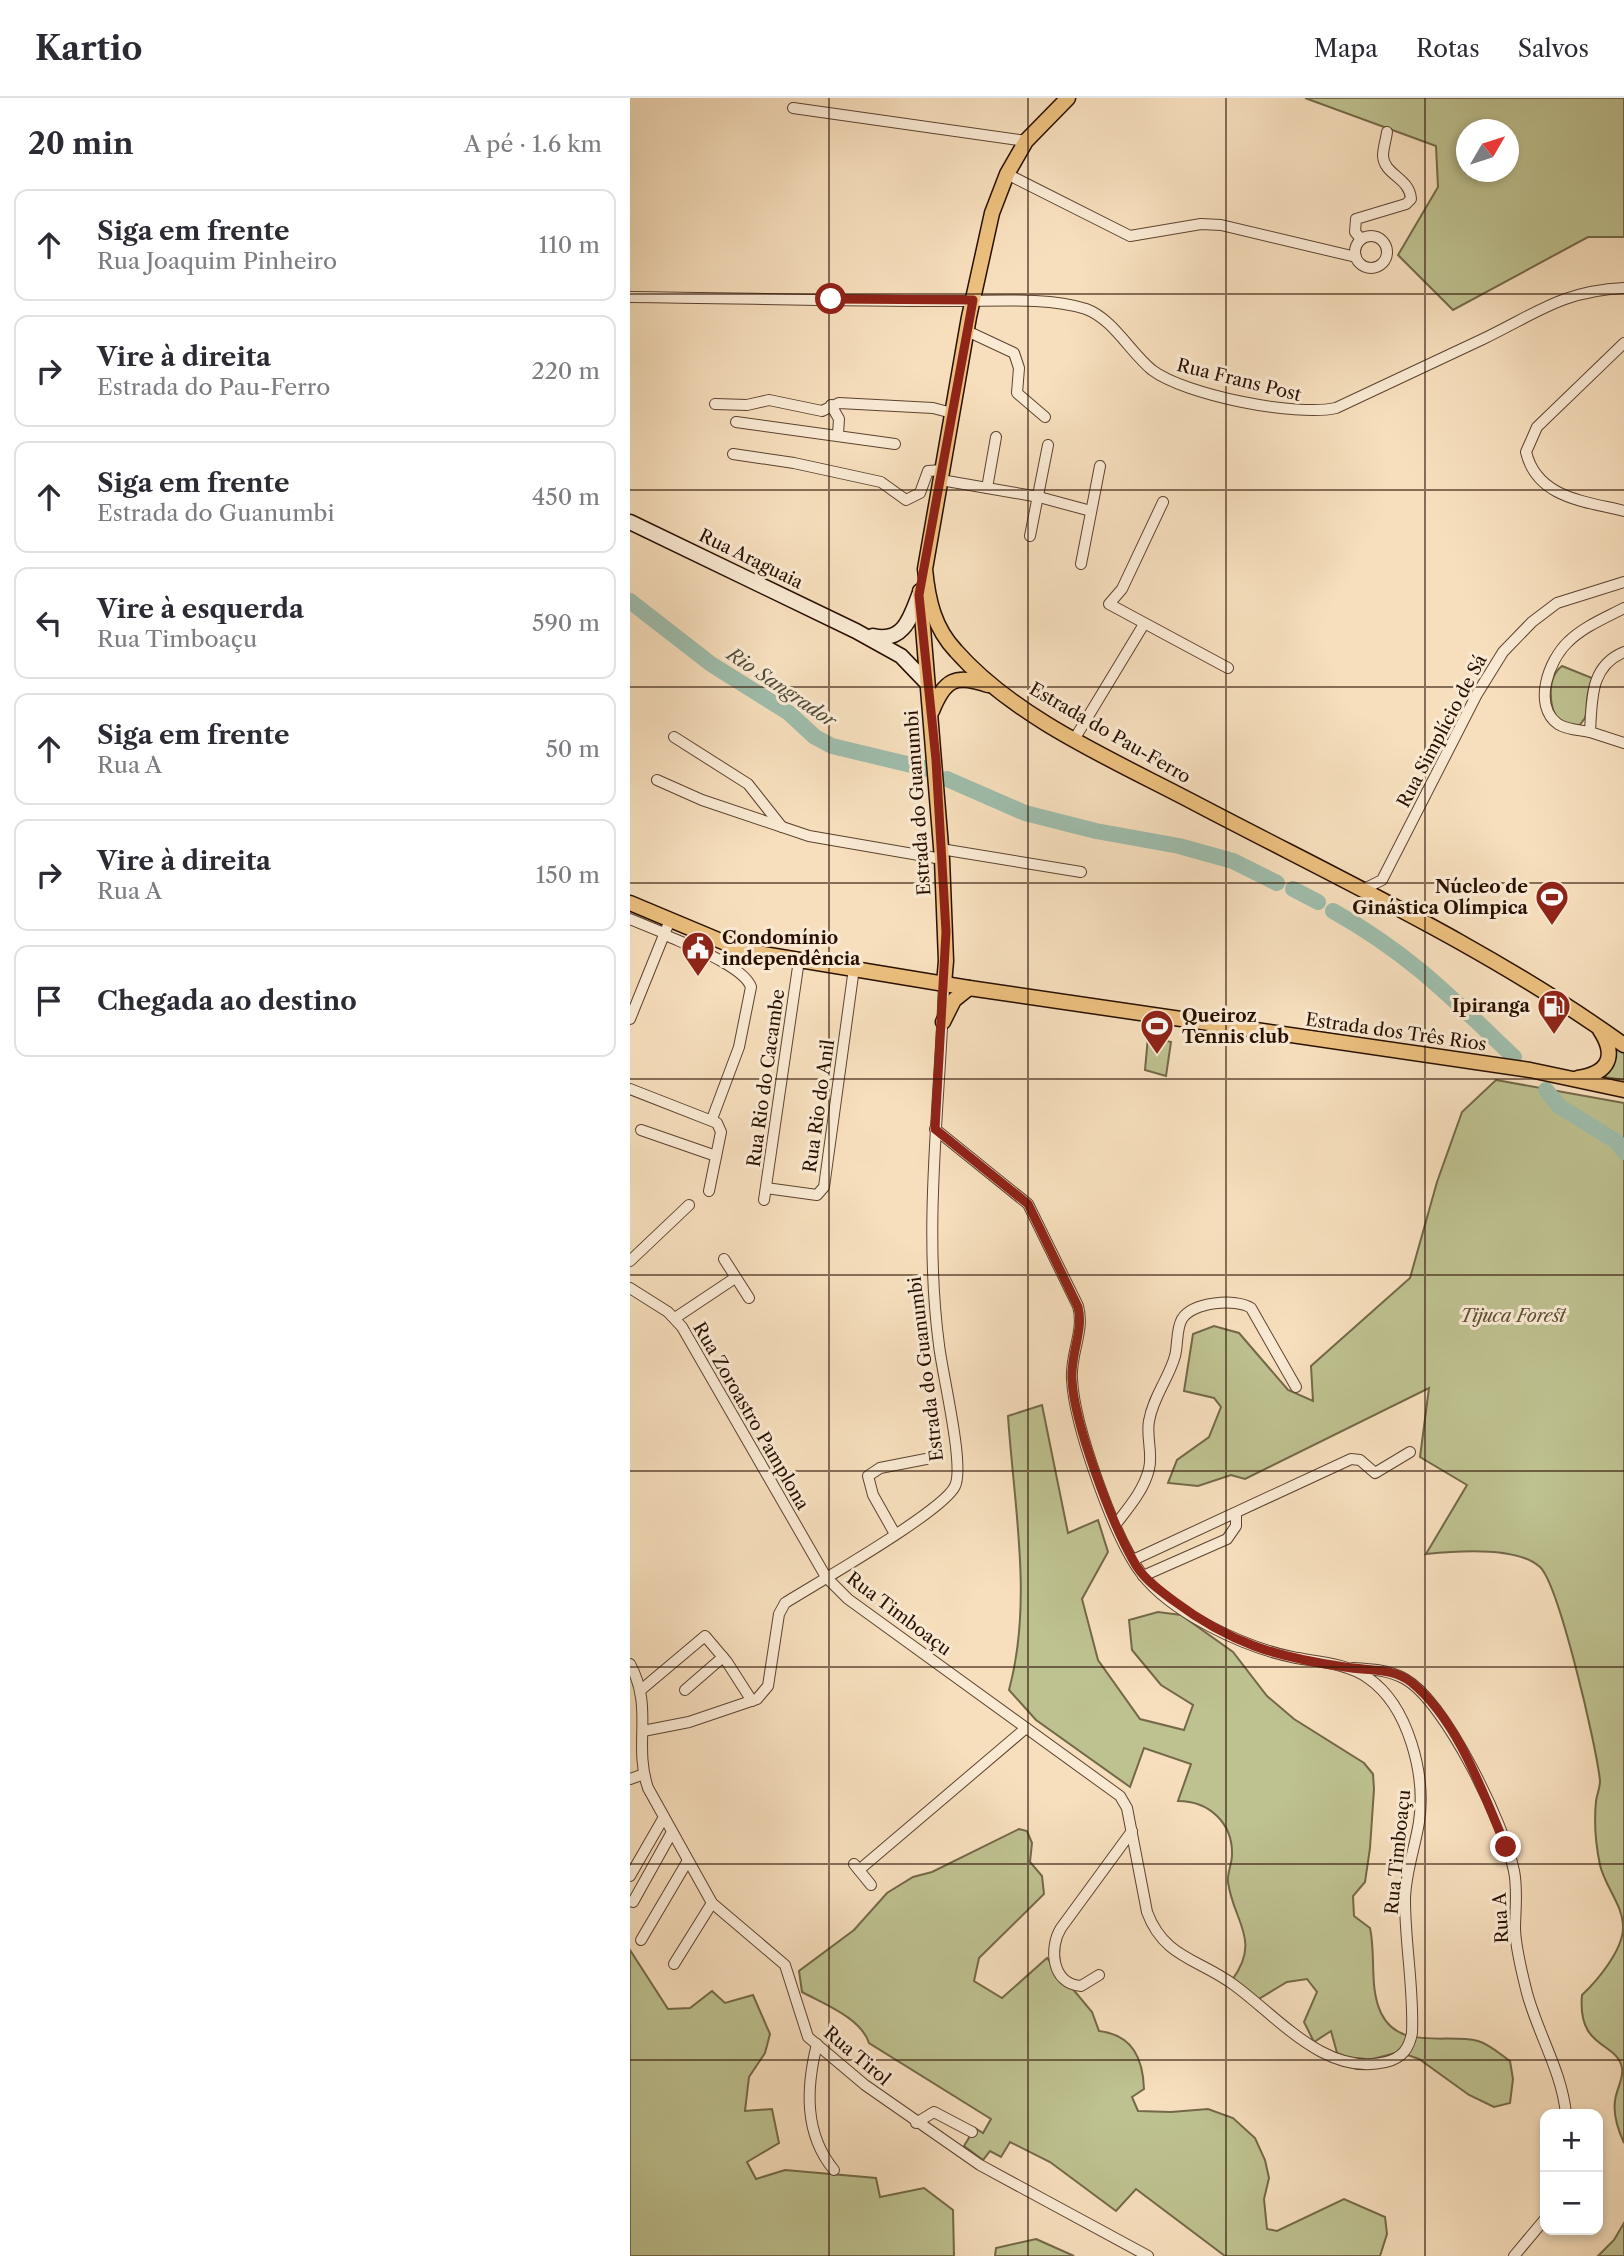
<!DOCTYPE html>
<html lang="pt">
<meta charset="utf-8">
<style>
:root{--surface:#fff;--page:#f2f2f3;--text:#2b2b33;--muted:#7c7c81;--line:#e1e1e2}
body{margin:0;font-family:"Libre Caslon Text",serif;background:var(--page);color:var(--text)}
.controls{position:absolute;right:21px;bottom:21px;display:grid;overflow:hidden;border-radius:14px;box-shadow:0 4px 10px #0003}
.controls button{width:63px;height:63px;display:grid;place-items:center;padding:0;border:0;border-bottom:2px solid var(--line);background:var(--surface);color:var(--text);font:35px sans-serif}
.compass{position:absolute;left:826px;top:21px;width:63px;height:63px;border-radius:50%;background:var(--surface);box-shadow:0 4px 10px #0003;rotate:51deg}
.stop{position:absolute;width:21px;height:21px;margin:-16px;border:5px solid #8f2418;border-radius:50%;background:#fff}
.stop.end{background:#8f2418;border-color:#fff;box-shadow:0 2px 7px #0008}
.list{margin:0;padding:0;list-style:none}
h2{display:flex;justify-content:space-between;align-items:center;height:91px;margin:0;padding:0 28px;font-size:30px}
h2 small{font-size:23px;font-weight:400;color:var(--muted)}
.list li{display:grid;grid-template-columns:46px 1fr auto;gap:21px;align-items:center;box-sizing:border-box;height:112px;margin:0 14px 14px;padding:0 14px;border:2px solid var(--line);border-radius:14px}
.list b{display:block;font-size:26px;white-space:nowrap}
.list p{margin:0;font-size:23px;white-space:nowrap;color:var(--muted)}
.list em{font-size:23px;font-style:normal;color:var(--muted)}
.icon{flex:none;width:38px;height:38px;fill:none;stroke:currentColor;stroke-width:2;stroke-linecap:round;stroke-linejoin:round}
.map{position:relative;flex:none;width:994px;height:2158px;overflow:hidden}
header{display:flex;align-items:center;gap:42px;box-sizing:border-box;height:98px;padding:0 35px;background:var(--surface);border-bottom:2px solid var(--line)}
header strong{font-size:33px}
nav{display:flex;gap:38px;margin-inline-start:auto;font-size:24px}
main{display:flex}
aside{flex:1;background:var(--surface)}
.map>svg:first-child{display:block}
.green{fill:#bec190;stroke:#736848;stroke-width:2;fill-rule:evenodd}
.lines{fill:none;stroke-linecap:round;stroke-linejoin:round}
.river{stroke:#9ebdac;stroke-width:16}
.street-casing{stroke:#5c432f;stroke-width:12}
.secondary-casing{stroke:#280f00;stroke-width:17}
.primary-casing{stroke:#280f00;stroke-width:17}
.street{stroke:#faead4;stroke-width:10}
.secondary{stroke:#faead4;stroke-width:14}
.primary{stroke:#ecc07e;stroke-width:14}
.route{stroke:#8f2418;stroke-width:9}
.grid{fill:none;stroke:#280f00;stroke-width:2;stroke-opacity:0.55}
.labels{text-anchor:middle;stroke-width:6;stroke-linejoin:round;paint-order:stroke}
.street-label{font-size:18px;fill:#280f00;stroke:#faead4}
.poi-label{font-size:18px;font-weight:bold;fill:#280f00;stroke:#faead4;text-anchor:end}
.park-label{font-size:18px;font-style:italic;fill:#5c4d32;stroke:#faead4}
.water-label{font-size:19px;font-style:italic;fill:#514c3c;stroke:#faead4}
</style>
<header>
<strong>Kartio</strong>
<nav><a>Mapa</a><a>Rotas</a><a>Salvos</a></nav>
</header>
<main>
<aside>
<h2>20 min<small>A pé · 1.6 km</small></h2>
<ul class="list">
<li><svg class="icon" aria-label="ahead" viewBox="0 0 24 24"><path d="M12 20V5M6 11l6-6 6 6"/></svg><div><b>Siga em frente</b><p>Rua Joaquim Pinheiro</p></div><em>110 m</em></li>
<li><svg class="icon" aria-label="right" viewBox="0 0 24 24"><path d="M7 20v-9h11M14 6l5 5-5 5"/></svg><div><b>Vire à direita</b><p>Estrada do Pau-Ferro</p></div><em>220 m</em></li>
<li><svg class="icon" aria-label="ahead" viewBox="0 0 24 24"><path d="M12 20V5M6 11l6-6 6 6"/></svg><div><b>Siga em frente</b><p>Estrada do Guanumbi</p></div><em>450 m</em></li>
<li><svg class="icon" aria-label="left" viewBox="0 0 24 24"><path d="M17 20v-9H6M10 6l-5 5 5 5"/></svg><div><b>Vire à esquerda</b><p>Rua Timboaçu</p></div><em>590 m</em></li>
<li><svg class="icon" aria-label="ahead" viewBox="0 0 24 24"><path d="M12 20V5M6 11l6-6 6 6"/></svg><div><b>Siga em frente</b><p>Rua A</p></div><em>50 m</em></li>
<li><svg class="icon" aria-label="right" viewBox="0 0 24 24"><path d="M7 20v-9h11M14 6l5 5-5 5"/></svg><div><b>Vire à direita</b><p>Rua A</p></div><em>150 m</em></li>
<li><svg class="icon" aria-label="arrive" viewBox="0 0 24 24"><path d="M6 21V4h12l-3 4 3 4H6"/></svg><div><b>Chegada ao destino</b></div></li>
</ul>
</aside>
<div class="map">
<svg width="994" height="2158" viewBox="0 0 994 2158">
<rect width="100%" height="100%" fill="#f7dfbd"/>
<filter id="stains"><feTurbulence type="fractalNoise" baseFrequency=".00286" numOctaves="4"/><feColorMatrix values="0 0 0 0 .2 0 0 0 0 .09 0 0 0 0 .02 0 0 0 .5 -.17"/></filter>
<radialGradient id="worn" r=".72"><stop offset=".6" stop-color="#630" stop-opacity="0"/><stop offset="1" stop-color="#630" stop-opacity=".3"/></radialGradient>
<g class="green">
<path d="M675,0H994V139H958L823,212L768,157L808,89L806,48ZM836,32H878V74H836Z"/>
<path d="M932,568L962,580L964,584L955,620L949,628L929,624C919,610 916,580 932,568Z"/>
<path d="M518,939L541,944L536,978L515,972Z"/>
<path d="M985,945L994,952V982L968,978L986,956Z"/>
<path d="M866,982L994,1005V2045C988,2032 983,2017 985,2003C986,1992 994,1980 992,1970C987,1943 947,1952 952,1897C967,1883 992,1853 993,1831C994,1808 975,1789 970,1767C966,1748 964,1723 966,1703C967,1696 970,1690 970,1683C967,1650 929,1487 910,1469C887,1448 824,1453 796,1456L837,1387L790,1359L799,1290L615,1381L601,1377L568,1388L538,1385L547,1362L579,1339L591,1309L584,1300L554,1293L563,1236L584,1228L609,1235L658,1292L683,1303L681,1268L780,1180L807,1084L832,1014Z"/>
<path d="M412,1307L438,1435L468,1422L478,1454L452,1501L468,1562L510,1621L554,1632L563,1607L531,1587L502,1552L499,1522L528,1514L551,1517L603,1554L637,1598L664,1621L734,1665L743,1676L744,1691L740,1750L735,1784L723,1798L724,1818L740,1830C746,1857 739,1890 751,1915C769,1953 816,1935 848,1943C859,1946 870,1956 880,1963L883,1981L880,2005L864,2009L839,1997L789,1961L769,1954L724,1966L709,1962L701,1933L684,1944L674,1924L687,1894L677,1881L657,1884L627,1902L602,1882C632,1842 603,1823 598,1784C597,1775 602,1766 602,1757C603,1725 579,1703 548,1703L561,1666L514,1650L500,1689L406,1622L379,1592C403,1503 384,1409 378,1318Z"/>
<path d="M389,1731L397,1733L402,1745L400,1764L412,1778L414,1796L349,1860L344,1883L372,1900L417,1860L462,1914L469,1933C503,1937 513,1961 514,1991L502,1999L508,2013L541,2014L578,2011L603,2020L625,2040L635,2062L639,2080L634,2101L637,2131L647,2133L714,2101L755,2119L757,2136L750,2158H595L506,2091L486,2113L420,2064L380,2044L371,2059L360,2053L353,2062L334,2048L345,2030L353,2035L361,2021L239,1945C231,1920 194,1906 172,1894L169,1873L224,1832L257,1795L283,1779L302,1774Z"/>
<path d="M0,1852L38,1911L60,1910L82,1893L95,1905L123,1897L140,1936L135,1955L119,1979L115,2013L142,2011L149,2045L117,2064L126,2081L155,2072L246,2080L250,2099L294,2090L323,2112L324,2158H0Z"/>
<path d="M994,2125V2158H968L984,2142Z"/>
<path d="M406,2141L444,2158H365L366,2150Z"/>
</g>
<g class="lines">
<g class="river">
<path d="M0,503L81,566L159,615L185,639L202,648L298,671"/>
<path d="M317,681L395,715L466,733L549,748L603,763L647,785"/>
<path d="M663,791L688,804"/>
<path d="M703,813C780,856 822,900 884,959"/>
<path d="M916,992L929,1008L987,1044L994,1054"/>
</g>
<defs>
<g id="street">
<path d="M163,10L396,43"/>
<path d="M377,76L500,138L571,126L591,127L726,159"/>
<circle cx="741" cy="154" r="16"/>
<path d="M731,141L725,134L726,121L776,106L781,101C780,80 754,77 753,58C753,50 756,42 757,34"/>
<path d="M0,199C104,200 209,203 313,203C357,204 414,198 456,211C483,221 500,254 522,272C555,297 666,319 706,310C755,287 804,264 853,241C907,215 932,193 994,190"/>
<path d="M337,233L384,255L389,270L387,295L415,319"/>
<path d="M994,245L907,329L896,354C907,400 954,403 994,413"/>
<path d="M85,306L117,307L139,302L192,313L209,305L303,310L322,315"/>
<path d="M201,307L209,321L208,336"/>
<path d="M106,324L265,346"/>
<path d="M103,356L164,365L251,384L276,402L290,395L298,373L312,372"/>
<path d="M311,382L409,399L461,413"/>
<path d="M357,390L366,339"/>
<path d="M533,404L492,491L479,506L598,570"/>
<path d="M400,438L418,347"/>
<path d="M451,466L470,368"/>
<path d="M994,554C960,568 962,601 960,634L994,645"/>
<path d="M960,634C950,632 937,632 928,626C902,607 919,562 938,544C953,529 975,520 994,510"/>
<path d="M44,639L118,686L152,729"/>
<path d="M445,640L514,526"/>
<path d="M27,682L72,702L179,738L312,761"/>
<path d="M311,751L451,774"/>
<path d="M732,792L752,782L847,596L873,554L902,524L927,505L994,484"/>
<path d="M0,821L34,835"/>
<path d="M40,839C60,848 114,869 121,889L109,949L82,1021"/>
<path d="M0,921L40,822"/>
<path d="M0,991L87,1025L91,1034L79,1093"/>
<path d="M11,1032L86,1058"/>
<path d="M136,1090L187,1097L194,1089L224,870"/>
<path d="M134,1102L169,862"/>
<path d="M94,1161L119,1200"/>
<path d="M0,1163L59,1107"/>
<path d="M0,1190L38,1214L52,1229L196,1479L218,1501L490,1698L497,1710L517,1814C534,1860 569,1861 604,1887C648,1919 696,1979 756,1964C772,1960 779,1951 782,1935C784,1891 775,1846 775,1802C775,1776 785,1750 789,1724C796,1678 779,1608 738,1580C717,1565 687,1564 662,1559C614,1549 541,1515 511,1475C484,1439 444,1327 442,1281C440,1256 455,1233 448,1208L398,1106L305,1031"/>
<path d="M45,1220L105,1180"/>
<path d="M486,1426C499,1409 514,1392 519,1371C523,1356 516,1338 519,1323C523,1299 539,1280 545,1258C548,1247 546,1231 552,1221C562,1204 606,1200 621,1210L666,1289"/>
<path d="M265,1436L243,1397L238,1378L250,1370L296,1361"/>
<path d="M503,1462L721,1361L730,1362L745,1375L780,1354"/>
<path d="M513,1478L597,1441L606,1428V1416"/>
<path d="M0,1566C24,1610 3,1646 18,1690L82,1805L155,1867L178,1939L235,1987L350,2067L518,2158"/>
<path d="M723,1570C741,1571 759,1572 775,1581C816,1604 875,1728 884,1773C888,1792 885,1813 885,1832C886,1852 892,1875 897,1895C908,1936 932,1974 936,2016"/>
<path d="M12,1591L75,1538L97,1564L122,1603"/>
<path d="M55,1592L93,1559"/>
<path d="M13,1633L59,1624L127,1601L138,1588L149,1516L155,1505C185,1486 314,1413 325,1388C335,1368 312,1275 309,1247C293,1127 310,1006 314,886"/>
<path d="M0,1681L14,1676"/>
<path d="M224,1766L241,1787"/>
<path d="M229,1772L396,1630"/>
<path d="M0,1778L34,1719"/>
<path d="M3,1804L42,1734"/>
<path d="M11,1842L57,1764"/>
<path d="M44,1866L82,1805"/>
<path d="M469,1877L451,1888C421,1886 419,1849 431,1830L502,1733"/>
<path d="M187,1946C176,1990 174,2036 204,2072"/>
<path d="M286,2025L304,2014L342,2034"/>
<path d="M884,2158L915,2121"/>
</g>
<g id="secondary">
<path d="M0,424L226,533L271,558L296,584"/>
<path d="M243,538C273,545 280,521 289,497"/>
</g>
<g id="primary">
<path d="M438,0L396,43L377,76L362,115L339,219L295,471C298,502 304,530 326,553C385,620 483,662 561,703C707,780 859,850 994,947"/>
<path d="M290,493L312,761L316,863L314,886"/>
<path d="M302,613C315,581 325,576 358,587"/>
<path d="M0,805L105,849L133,856L339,890L900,972L994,992"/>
<path d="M313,924L324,902L339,890"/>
<path d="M948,980C979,975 987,958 970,932"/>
</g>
</defs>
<use href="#street" class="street-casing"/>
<use href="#secondary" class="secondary-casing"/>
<use href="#primary" class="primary-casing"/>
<use href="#street" class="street"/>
<use href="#secondary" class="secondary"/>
<use href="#primary" class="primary"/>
</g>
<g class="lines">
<path class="route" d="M201,201L343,202L289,497L306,662L316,834L305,1031L398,1106L448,1209C454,1233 440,1256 442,1282C444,1325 481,1423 503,1462C512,1480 528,1491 544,1503C600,1545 645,1559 715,1569C737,1573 762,1569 781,1584C828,1622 853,1695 876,1749"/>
</g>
<path class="grid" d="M199,0V2158M398,0V2158M596,0V2158M795,0V2158M0,196H994M0,392H994M0,589H994M0,785H994M0,981H994M0,1177H994M0,1373H994M0,1569H994M0,1766H994M0,1962H994"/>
<defs>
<symbol id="stadium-pin" viewBox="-11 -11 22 30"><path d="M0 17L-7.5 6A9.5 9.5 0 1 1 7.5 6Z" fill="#8f2418" stroke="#faead4"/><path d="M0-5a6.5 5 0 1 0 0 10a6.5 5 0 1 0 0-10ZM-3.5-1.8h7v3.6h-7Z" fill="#fff"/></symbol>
<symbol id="civic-pin" viewBox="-11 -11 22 30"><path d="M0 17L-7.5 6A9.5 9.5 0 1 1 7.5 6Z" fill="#8f2418" stroke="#faead4"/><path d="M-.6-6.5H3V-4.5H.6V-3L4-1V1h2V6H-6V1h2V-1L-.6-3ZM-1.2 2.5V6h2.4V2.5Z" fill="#fff"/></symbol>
<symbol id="fuel-pin" viewBox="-11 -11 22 30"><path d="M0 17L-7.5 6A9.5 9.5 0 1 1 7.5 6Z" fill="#8f2418" stroke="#faead4"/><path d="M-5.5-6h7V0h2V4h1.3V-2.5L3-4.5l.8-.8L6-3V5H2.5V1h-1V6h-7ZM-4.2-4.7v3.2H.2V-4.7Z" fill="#fff"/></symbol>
</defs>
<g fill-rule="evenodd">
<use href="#stadium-pin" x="903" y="780" width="38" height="52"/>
<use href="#civic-pin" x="49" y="831" width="38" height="52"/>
<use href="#fuel-pin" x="905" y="889" width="38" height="52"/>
<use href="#stadium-pin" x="508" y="909" width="38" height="52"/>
</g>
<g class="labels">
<g class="street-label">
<text transform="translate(609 282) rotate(14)" y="6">Rua Frans Post</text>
<text transform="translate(121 461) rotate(26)" y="6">Rua Araguaia</text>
<text transform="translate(812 633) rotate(-62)" y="6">Rua Simplício de Sá</text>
<text transform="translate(480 635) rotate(30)" y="6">Estrada do Pau-Ferro</text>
<text transform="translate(288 705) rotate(-94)" y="6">Estrada do Guanumbi</text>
<text transform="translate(766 934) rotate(8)" y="6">Estrada dos Três Rios</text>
<text transform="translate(136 980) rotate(-82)" y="6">Rua Rio do Cacambe</text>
<text transform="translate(189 1008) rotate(-82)" y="6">Rua Rio do Anil</text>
<text transform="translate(296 1271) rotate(-97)" y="6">Estrada do Guanumbi</text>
<text transform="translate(121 1318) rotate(60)" y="6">Rua Zoroastro Pamplona</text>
<text transform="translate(269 1516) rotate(37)" y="6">Rua Timboaçu</text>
<text transform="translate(768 1754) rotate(-84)" y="6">Rua Timboaçu</text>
<text transform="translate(871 1820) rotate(-93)" y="6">Rua A</text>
<text transform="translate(227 1958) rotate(40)" y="6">Rua Tirol</text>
</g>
<g class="poi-label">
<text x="898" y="795">Núcleo de<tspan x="898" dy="21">Ginástica Olímpica</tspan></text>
<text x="92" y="846" text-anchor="start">Condomínio<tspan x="92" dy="21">independência</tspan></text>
<text x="900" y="914">Ipiranga</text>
<text x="552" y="924" text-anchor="start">Queiroz<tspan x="552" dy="21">Tennis club</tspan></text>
</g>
<g class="park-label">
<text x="883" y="1224">Tijuca Forest</text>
</g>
<g class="water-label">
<text transform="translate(152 589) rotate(34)" y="7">Rio Sangrador</text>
</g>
</g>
<rect width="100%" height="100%" filter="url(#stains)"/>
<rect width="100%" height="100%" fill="url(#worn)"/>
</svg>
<div class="controls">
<button>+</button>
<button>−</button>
</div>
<svg class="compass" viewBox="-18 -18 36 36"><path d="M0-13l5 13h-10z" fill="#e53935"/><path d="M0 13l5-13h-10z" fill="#7c7c81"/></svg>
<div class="stop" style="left:201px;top:201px"></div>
<div class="stop end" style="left:876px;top:1749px"></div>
</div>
</main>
